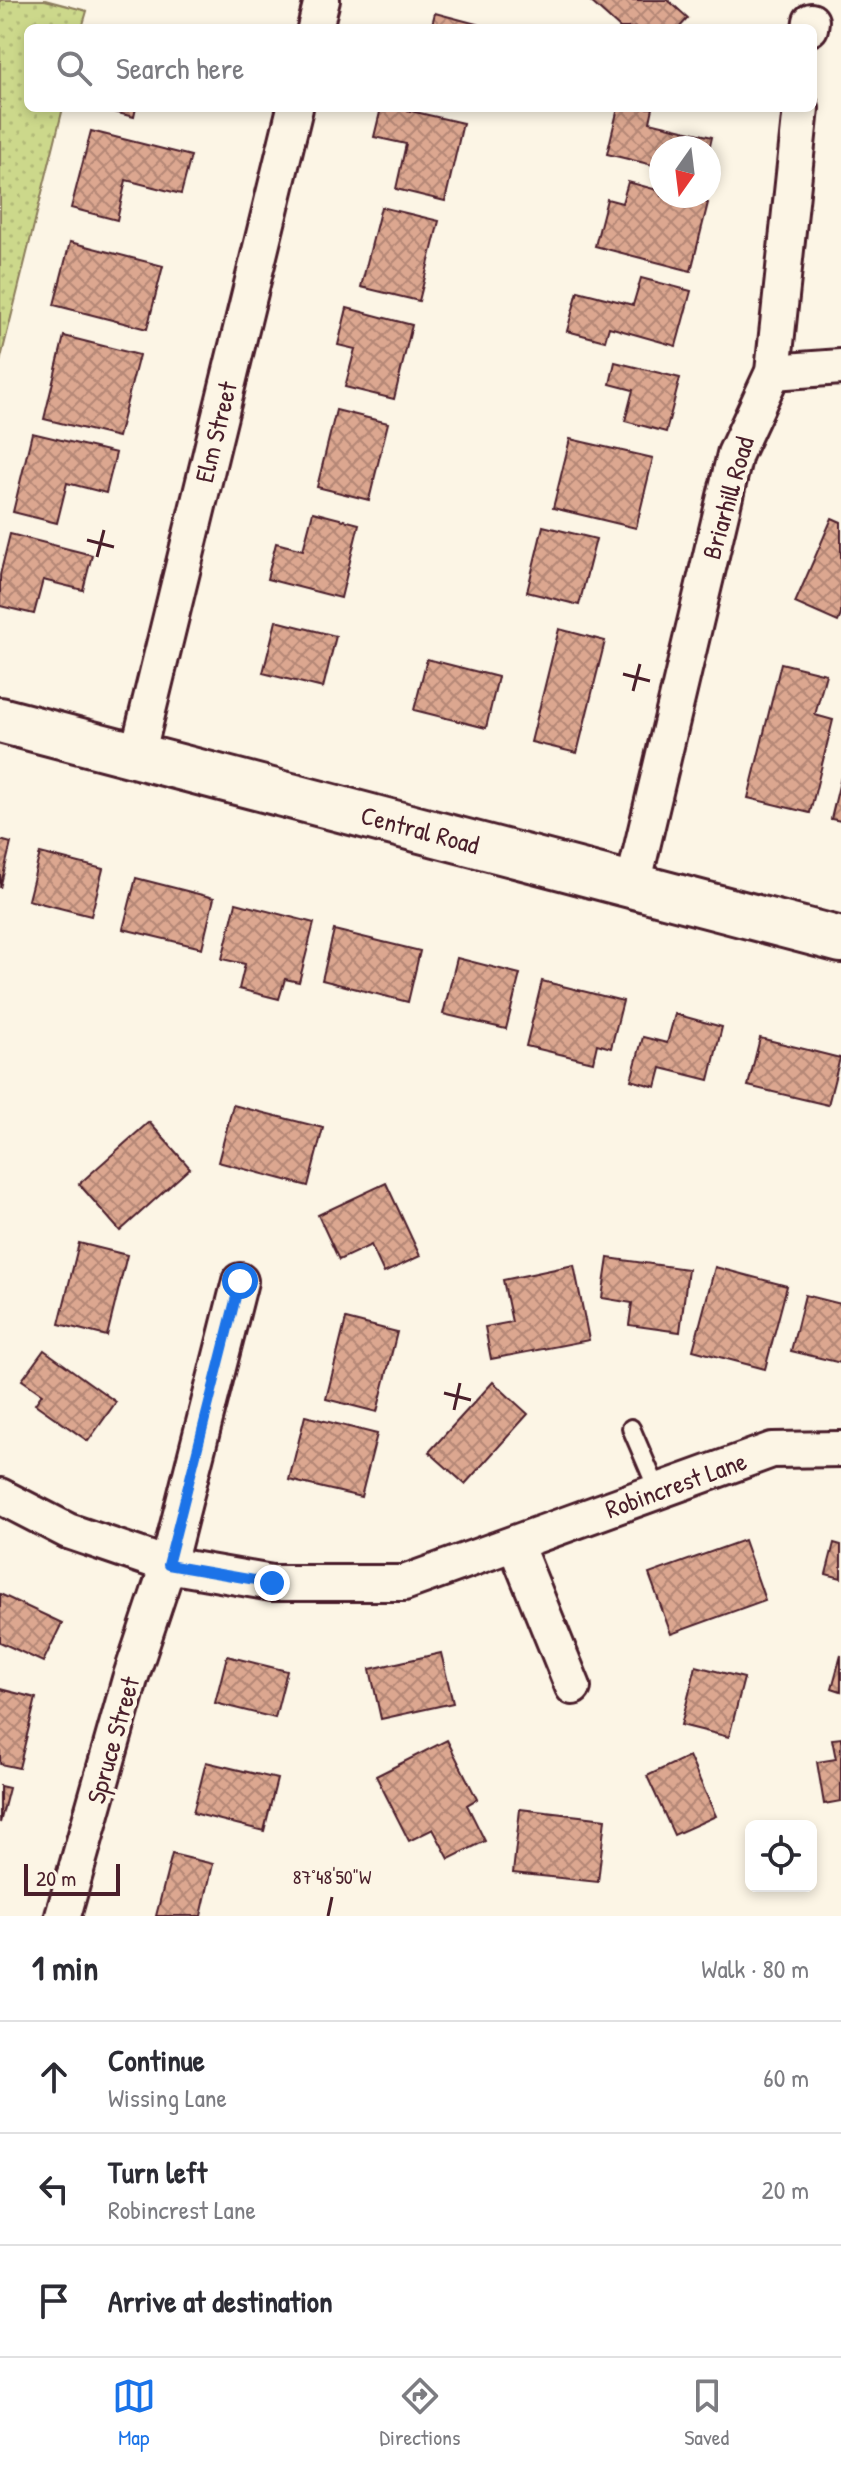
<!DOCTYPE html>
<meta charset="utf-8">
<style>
:root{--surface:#fff;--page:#f2f2f3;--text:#2b2b33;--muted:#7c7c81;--line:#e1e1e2;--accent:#1a73e8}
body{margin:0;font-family:"Patrick Hand",sans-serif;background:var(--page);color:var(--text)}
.controls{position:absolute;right:24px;bottom:24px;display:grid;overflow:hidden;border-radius:12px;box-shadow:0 4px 12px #0003}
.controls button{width:72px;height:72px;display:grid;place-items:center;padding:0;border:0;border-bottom:2px solid var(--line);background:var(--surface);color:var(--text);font:40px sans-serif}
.compass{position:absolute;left:649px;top:136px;width:72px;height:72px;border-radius:50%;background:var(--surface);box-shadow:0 4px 12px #0003;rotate:194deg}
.scale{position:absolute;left:24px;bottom:20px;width:96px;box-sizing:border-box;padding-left:8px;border:4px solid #4a1f2b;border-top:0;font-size:22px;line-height:28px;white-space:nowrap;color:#4a1f2b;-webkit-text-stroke:6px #fcf5e5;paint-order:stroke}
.stop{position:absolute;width:24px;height:24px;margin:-18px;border:6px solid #1a73e8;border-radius:50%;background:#fff}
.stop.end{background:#1a73e8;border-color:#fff;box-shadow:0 2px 8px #0008}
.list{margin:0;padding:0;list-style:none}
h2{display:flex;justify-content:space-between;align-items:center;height:104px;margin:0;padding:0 32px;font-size:34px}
h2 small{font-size:26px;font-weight:400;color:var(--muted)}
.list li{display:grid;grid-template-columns:52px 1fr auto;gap:24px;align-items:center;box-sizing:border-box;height:112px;padding:0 32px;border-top:2px solid var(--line)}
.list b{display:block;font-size:30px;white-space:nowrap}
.list p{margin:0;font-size:26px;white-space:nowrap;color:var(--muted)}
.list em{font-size:26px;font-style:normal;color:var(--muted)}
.icon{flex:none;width:44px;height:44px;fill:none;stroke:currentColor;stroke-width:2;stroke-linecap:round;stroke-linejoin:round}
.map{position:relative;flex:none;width:841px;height:1916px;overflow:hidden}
.search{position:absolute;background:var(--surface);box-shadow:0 4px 12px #0003;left:24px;right:24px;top:24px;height:88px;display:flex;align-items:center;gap:20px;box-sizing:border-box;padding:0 28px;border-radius:12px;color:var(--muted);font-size:30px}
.sheet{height:440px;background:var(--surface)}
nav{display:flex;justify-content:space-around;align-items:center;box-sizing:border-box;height:112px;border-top:2px solid var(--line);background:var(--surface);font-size:22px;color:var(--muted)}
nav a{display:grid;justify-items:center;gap:4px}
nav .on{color:var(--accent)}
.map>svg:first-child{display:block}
.park{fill:url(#park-dots);stroke:#8b7c5b;stroke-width:2}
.building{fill:url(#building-cross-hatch);stroke:#4a1f2b;stroke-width:2}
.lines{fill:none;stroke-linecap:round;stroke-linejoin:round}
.service-casing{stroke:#4a1f2b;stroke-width:22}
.minor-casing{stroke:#4a1f2b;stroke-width:40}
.secondary-casing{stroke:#4a1f2b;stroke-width:50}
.service{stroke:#fcf5e5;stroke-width:16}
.minor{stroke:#fcf5e5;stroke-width:34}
.secondary{stroke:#fcf5e5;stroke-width:44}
.route{stroke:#1a73e8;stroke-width:10}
.ticks{fill:none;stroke:#4a1f2b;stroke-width:3}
.labels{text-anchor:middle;stroke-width:8;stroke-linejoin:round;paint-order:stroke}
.street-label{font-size:26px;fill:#4a1f2b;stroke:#fcf5e5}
.ticks-label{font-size:20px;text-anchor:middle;fill:#4a1f2b;stroke:#fcf5e5;stroke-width:8;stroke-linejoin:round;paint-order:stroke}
</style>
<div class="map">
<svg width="841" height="1916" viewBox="0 0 841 1916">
<defs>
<pattern id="park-dots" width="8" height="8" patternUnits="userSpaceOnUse" patternTransform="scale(2)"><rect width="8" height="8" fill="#ccd88b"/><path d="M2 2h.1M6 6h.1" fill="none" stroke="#b1b978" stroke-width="1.8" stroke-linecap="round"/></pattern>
<pattern id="building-cross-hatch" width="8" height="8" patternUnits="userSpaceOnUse" patternTransform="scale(2)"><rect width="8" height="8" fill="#dca790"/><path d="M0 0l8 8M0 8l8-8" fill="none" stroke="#b48776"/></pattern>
</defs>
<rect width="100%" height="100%" fill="#fcf5e5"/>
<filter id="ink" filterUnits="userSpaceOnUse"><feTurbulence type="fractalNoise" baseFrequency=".0125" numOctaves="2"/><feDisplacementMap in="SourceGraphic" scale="16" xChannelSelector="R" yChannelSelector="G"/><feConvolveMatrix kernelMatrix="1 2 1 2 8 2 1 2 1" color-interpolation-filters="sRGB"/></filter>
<g filter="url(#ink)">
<path class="park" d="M0,0H45L87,11L82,28H28V108H63L0,362Z"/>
<g class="building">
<path d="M589,0H668L688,18L679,28H620Z"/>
<path d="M435,13L488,27V28H431Z"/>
<path d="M97,108H136L134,117Z"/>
<path d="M381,108H398L463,123L445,201L396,189L406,144L374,137Z"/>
<path d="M618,108H653L650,122L712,137L709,150L661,148V167L607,154Z"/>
<path d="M91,131L191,156L181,194L126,180L117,220L71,208Z"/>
<path d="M628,182L661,191V196H681L708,203L691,271L595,246L607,199L622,203Z"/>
<path d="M381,207L439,221L419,301L361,287Z"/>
<path d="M70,242L163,266L147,329L54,305Z"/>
<path d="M641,278L691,291L676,346L609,327L605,341L567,331L578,291L633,305Z"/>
<path d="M347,308L412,325L394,399L345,387L355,349L338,345Z"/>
<path d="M64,336L139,355L118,437L44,419Z"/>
<path d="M615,362L680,378L666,432L625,421L633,390L610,384Z"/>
<path d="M336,410L388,423L369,500L317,487Z"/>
<path d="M32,433L116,453L106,493L67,483L57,523L13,512Z"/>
<path d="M570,439L653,458L636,528L553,508Z"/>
<path d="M313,512L359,524L341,598L267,579L276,543L303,550Z"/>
<path d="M832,518L841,522V615L838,622L795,603Z"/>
<path d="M543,526L596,539L579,605L527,592Z"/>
<path d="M10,534L92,555L83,590L43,580L34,614L0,606V575Z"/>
<path d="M276,621L336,636L323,688L263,673Z"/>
<path d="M559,629L605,641L577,753L531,742Z"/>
<path d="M427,659L498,677L486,728L414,710Z"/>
<path d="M781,663L826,674L815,715L833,720L810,813L748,798Z"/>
<path d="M841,777V821L831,819Z"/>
<path d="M0,840L11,843L0,888Z"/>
<path d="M40,853L103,869L91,916L28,900Z"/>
<path d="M136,878L214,898L202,948L123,929Z"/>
<path d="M236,903L314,923L299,982L285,979L279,999L239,989L245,964L222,959Z"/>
<path d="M334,930L420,951L408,1002L322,980Z"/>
<path d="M457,958L520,974L506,1029L443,1014Z"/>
<path d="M542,981L623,1001L611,1048L597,1044L593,1062L526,1046Z"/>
<path d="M675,1014L722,1027L709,1080L661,1068L656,1087L631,1080L643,1037L667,1043Z"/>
<path d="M760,1038L840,1058L828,1105L748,1086Z"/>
<path d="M233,1105L323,1128L308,1186L218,1162Z"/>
<path d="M149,1122L190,1168L120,1231L79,1184Z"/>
<path d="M386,1183L420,1256L384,1273L371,1245L339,1260L318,1215Z"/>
<path d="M79,1243L127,1255L107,1336L59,1324Z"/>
<path d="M608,1258L688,1269L680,1332L629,1325L632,1303L602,1298Z"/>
<path d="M574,1265L589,1340L491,1359L485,1327L512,1322L503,1280Z"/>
<path d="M715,1267L787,1286L765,1369L693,1350Z"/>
<path d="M805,1295L841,1304V1363L791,1351Z"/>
<path d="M346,1319L397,1332L377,1412L326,1399Z"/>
<path d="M44,1350L116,1402L88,1441L35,1404L42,1394L22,1380Z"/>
<path d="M493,1382L528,1414L465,1484L429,1452Z"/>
<path d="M305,1416L377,1434L361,1497L289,1480Z"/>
<path d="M744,1540L765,1600L671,1634L649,1574Z"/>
<path d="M834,1543L841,1545V1578L826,1574Z"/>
<path d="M0,1594L62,1623L43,1662L0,1642Z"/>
<path d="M441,1653L453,1703L381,1719L370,1669Z"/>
<path d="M841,1655V1691L832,1688Z"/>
<path d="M227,1656L287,1671L275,1718L215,1703Z"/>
<path d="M696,1666L744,1678L729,1737L681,1725Z"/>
<path d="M0,1689L36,1698L19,1768L0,1764Z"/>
<path d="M841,1738V1801L824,1804L817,1762L836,1759L832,1739Z"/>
<path d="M447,1740L477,1799L467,1805L485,1841L449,1859L433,1829L409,1841L376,1776Z"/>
<path d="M689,1756L716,1816L674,1835L647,1776Z"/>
<path d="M206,1762L277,1779L264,1831L193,1813Z"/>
<path d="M0,1786L9,1788L0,1823Z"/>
<path d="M520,1809L605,1819L598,1882L513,1873Z"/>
<path d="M172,1854L213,1864L201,1916H156Z"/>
</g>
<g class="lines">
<defs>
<path id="service" d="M631,1428L658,1491"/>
<g id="minor">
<path d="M315,28L322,0"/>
<path d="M810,28L811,21"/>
<path d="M773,372L841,367"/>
<path d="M137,756L295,108"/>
<path d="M633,885L735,454L773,372L801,108"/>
<path d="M0,1496L68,1531L168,1565L272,1583H404L772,1450L841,1449"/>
<path d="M515,1544L573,1687"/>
<path d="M63,1916L130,1679L168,1565L240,1281"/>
</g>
<path id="secondary" d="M0,720L841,940"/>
</defs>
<use href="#service" class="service-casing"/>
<use href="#minor" class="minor-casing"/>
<use href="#secondary" class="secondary-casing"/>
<use href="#service" class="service"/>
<use href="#minor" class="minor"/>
<use href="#secondary" class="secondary"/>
</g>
</g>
<g class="lines" filter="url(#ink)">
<path class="route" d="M240,1281L168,1565L272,1583"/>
</g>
<path class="ticks" d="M87,540L114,547M97,557L104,530M623,674L650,681M633,691L640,664M444,1393L471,1400M454,1410L460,1383M328,1916L332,1897"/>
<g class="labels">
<g class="street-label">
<text transform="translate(216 432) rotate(-76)" y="9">Elm Street</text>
<text transform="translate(728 498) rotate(-74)" y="9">Briarhill Road</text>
<text transform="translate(420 830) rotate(15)" y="9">Central Road</text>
<text transform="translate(676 1485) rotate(-20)" y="9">Robincrest Lane</text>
<text transform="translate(113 1740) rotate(-74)" y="9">Spruce Street</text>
</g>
</g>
<g class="ticks-label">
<text x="332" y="1884">87°48'50"W</text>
</g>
</svg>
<div class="controls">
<button><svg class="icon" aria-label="locate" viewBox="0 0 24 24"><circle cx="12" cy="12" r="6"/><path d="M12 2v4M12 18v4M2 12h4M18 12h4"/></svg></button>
</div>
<svg class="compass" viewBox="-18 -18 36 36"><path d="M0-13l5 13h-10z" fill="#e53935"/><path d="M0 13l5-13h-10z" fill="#7c7c81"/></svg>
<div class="scale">20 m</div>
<div class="stop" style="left:240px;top:1281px"></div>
<div class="stop end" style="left:272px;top:1583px"></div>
<div class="search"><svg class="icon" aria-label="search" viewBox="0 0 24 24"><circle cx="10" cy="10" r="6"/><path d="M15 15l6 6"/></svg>Search here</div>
</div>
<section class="sheet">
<h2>1 min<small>Walk · 80 m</small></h2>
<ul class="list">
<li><svg class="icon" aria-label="ahead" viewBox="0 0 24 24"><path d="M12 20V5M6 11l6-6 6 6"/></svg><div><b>Continue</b><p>Wissing Lane</p></div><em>60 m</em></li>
<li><svg class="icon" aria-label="left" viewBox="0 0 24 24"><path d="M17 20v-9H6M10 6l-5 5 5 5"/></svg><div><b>Turn left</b><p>Robincrest Lane</p></div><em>20 m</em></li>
<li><svg class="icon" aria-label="arrive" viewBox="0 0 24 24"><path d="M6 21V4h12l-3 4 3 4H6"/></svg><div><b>Arrive at destination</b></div></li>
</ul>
</section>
<nav>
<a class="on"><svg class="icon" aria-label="map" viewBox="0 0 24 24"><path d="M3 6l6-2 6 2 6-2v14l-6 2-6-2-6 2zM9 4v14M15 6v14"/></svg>Map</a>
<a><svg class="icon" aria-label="directions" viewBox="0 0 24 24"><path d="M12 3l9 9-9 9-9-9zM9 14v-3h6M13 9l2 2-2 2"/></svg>Directions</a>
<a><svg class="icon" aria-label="saved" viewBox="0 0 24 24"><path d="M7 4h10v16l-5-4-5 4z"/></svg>Saved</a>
</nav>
